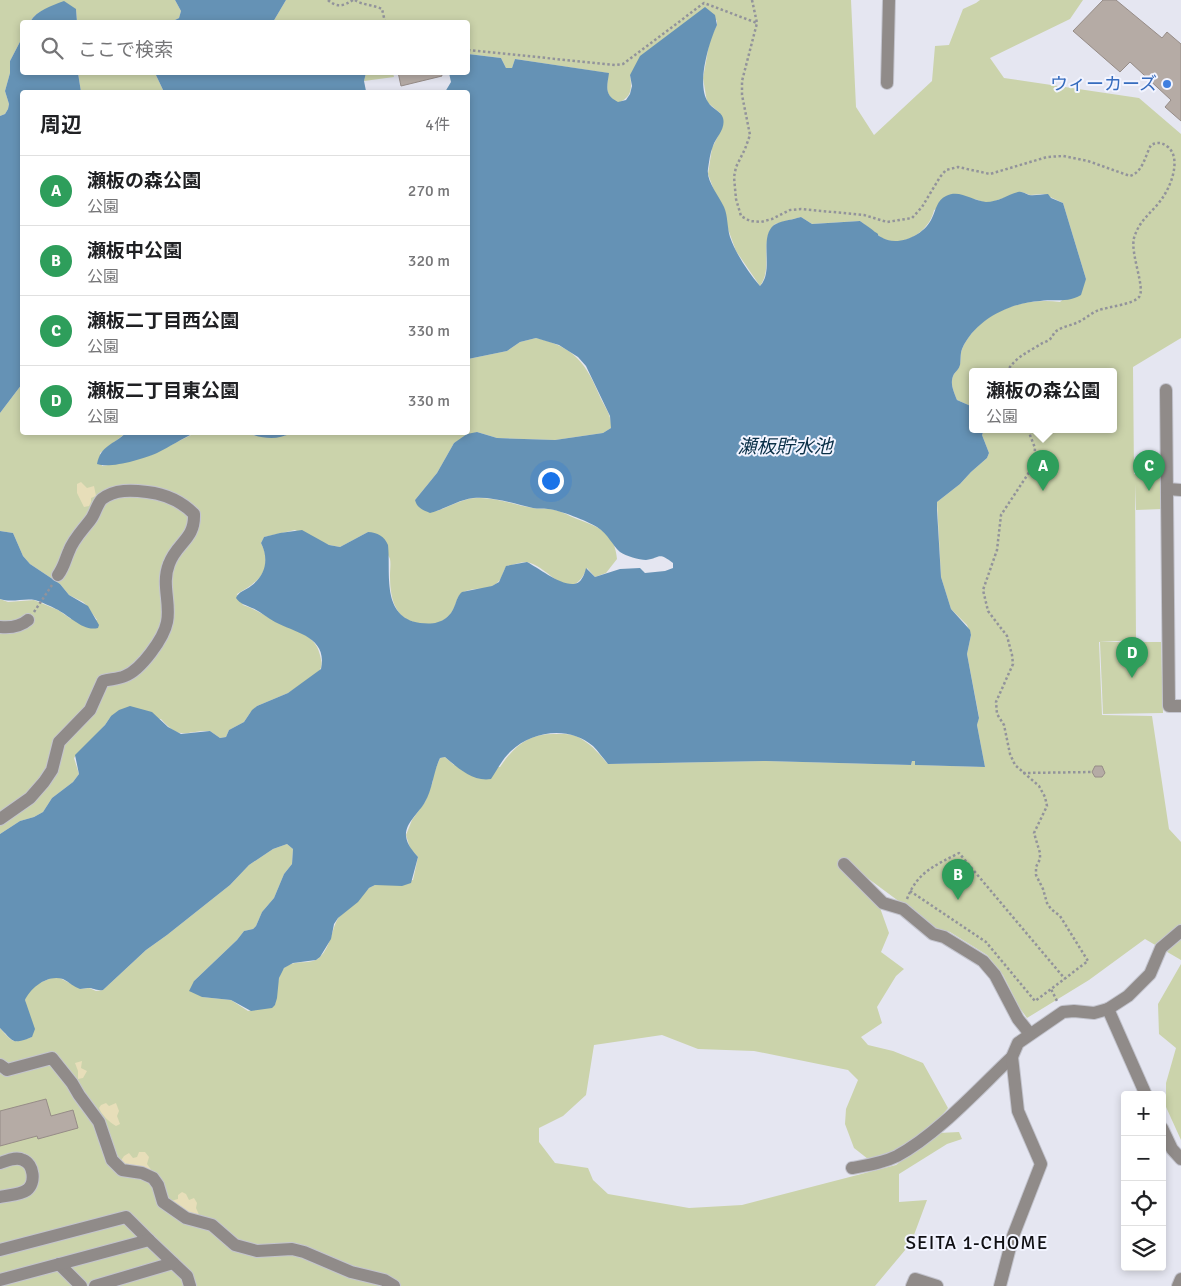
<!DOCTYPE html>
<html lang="ja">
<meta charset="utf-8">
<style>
:root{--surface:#fff;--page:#f6f6f6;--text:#202124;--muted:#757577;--line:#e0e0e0;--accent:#276a5a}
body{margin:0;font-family:Signika,"Noto Sans JP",sans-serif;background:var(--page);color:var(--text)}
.controls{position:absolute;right:15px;bottom:15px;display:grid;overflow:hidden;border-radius:5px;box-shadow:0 2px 8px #0003}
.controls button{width:45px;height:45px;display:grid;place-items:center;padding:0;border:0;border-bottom:1px solid var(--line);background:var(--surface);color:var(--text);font:25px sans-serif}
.you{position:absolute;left:550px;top:480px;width:18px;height:18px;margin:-12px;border:4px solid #fff;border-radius:50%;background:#1a73e8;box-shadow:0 0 0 8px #1a73e833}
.badge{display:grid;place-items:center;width:32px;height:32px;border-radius:50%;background:var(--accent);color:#fff;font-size:16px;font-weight:700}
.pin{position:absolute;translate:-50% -41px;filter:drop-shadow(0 1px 2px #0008)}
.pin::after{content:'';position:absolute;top:26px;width:18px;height:15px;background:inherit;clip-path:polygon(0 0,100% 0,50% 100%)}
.popup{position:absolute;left:969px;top:368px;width:148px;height:65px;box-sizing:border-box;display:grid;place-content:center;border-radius:5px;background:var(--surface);filter:drop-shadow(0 1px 4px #0005);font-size:16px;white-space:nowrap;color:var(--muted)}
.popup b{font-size:19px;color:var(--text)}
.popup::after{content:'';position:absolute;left:50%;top:100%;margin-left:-10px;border:10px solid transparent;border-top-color:var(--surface)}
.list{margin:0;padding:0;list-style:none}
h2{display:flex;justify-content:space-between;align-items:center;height:65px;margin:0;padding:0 20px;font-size:21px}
h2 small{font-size:16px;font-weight:400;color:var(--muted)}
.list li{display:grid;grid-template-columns:32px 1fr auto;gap:15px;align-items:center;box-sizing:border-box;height:70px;padding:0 20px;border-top:1px solid var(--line)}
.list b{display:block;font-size:19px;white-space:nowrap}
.list p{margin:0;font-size:16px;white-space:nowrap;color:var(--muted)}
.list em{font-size:16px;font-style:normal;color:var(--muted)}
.icon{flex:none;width:28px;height:28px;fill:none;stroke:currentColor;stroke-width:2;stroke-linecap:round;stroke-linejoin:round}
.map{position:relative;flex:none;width:1181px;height:1286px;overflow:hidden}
.search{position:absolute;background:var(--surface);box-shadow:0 2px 8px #0003;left:20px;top:20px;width:450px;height:55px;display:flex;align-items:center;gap:12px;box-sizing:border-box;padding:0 18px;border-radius:5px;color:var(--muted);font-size:19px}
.panel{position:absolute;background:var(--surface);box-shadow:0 2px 8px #0003;left:20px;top:90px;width:450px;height:345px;border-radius:5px}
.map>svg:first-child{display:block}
.green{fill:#cbd3ab}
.sand{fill:#e7deb9}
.water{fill:#6592b5}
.building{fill:#b5aba5;stroke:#968c87}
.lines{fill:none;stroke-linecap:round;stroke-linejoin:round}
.minor-casing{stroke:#c3c4ce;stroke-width:14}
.path{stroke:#92939b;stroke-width:2.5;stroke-dasharray:2.5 2.5;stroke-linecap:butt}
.minor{stroke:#908b89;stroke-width:12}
.shop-dot{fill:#3f7fe0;stroke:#f2f4ff;stroke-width:2}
.labels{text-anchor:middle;stroke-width:4;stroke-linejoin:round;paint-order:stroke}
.shop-label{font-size:18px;fill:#366cbe;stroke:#f2f4ff;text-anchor:end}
.water-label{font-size:19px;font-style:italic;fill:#092f47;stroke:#f2f4ff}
.neighbourhood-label{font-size:19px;letter-spacing:1px;fill:#101014;stroke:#f2f4ff}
</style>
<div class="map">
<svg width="1181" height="1286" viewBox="0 0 1181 1286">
<rect width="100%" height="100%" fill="#e5e6f1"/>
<g class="green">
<path d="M0,0H175L181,11L179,18L171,22H77L76,9C58,9 40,5 30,22H22V38L10,61V73L5,91L9,104L8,109L5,114L0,116Z"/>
<path d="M286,0H851L856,107L874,135L932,81L935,46L949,45L963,9L976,3L980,0H1083L1070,19L990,58L1004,78L1139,98L1181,134V338L1133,367L1134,474H1163V509L1136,510L1135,484L1136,640L1099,642L1102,715L1152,716L1169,829L1181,842V960L1145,939L1089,980L1027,1018L1019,1007L1003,975L987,955L950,932L935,928L862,874L855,884L879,905L889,933L881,952L904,969L896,976L877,1007L882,1023L861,1037L868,1045L893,1051L923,1063L948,1108L934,1125L900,1149L868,1159L854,1148L845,1124L846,1109L858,1080L848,1070L754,1051L698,1049L662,1035L594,1045L586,1095L563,1116L539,1128V1142L555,1163L588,1168L593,1180L608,1194L689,1208L742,1205L896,1165L939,1133L959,1132L962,1139L947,1144L899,1174V1202L927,1200L911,1243L875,1286H0V1028C13,1043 13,1044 32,1037L25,1000L27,993L35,985L51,978H60L81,989L89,988L96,991L103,990L146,950L167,935L230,885L249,865L273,849L287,844L293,849L292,864L284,874L274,898L262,912L256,926L253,929L244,931L237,940L194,981L202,997L231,1000L248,1011L275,1005C277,996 276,987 279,978C285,954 310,968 320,957C331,946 331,931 338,918L369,888L375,885L413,880L418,857L410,848L406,835L412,820L425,802L433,781V775L440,758L445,757L454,765L500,767C515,745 529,733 557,734C567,734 575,734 583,740C593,746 600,755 608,764L766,761L911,765L912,761H915V765L985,767L977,725L979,717L967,654L971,635L967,625L951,609L941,577L937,502L960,484L971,472L987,458L989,453L982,435L984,430H1113V372H973V407L957,400C954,392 949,383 954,374C956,371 959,369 960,364C961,359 960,354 962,349C979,312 1022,297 1060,302L1086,279L1063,203L1044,194L1030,195L1022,192L992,202H983L975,199L934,210C930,231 903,249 882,238C876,234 867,226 860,221L812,224L801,217L775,224C758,241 774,267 760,286L736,251L708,174L712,148L719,134L720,113L707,102L703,78L710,39L717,25V20L630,75C632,89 632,97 618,103C603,94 608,87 608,73L515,59L512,68H506L501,58L468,54V22H273Z"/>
<path d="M78,73H155L164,92H81Z"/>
<path d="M366,73H393L394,77L364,81Z"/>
<path d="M536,338C575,347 586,363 601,399C606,409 612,416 611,428L603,433L555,440L497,438L477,432L454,443L437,473L415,500L437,511C449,507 463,498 477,498C496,497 514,505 533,508C538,509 543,508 549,509C560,510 567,515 577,519C599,527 615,533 617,559L606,573L595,577L587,568C570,609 548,564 526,562C520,562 513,565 507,566C502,571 503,578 498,582C488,592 473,586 462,593C454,597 459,613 440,622C433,625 424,624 417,623C393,618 390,595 390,575C390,570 391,564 390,559C388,552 373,538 368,532L340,547L329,545L295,530L264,537L261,543C274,569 259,582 237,594L243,605C255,609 264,615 275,621C292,631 315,632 320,655C322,663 323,667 317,674L288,693L257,706L250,713L244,722L229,730L226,737L220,738L210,731C185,730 181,742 161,719L111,716L105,725L74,758L79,774L73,782L52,798L43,812L34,817L20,821L0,834V599L8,602L34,600L58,610L71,619L97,620L87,606L83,602L69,595L60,584L30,564L23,556L13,533L0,531V413L22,384V432L126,433L100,453L102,466L126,462L151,455L195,433H247L256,436H284L291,432H468V359L507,351L520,342Z"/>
<path d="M1100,642H1161L1163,713L1103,714Z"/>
<path d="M1181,964V1140L1166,1107V1083L1176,1048L1159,1034L1158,1004Z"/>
</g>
<g class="sand">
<path d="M81,482L87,488L94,486L96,496L91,498V502L89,506L84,507L77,493V484Z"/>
<path d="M82,1061L81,1068L87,1071L83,1078L78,1079V1071L75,1063Z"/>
<path d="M106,1103L109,1106L116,1103L119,1111L117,1116L120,1124L116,1126C110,1123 101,1114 99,1108L101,1105Z"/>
<path d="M139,1152H145L149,1157L147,1164L152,1171L156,1172V1176L154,1180L146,1182L141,1177L124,1170L120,1162L124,1156L129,1153L133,1158L137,1157Z"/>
<path d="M182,1192L186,1194L189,1200L194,1198L197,1203L196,1208L200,1217L198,1221L171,1201L178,1199V1195Z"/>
</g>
<g class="water">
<path d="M175,0H286L273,22H171L179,18L181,11Z"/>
<path d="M64,1L76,9L77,22H30C37,10 51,6 64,1Z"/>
<path d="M705,7L715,15L717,25C709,42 696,85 708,102C712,109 721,111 723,118C726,129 716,137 713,146C710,153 709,162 708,169C706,181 719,196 724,207C728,216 727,227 730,237C736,254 748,272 760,286C775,270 758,238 774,225C780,221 791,220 797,218L801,217L812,224L860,221C865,225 871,228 875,232C881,235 875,234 881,237C897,248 925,235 932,218C936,210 937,200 946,196C960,189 972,201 986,202C998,202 1007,195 1018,192C1023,191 1025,194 1029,195C1035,196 1042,194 1048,194L1051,198L1063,203L1086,279L1081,295C1068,303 1055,299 1040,301C1009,303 975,320 962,349C960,354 961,360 960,365C959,369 956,371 954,374C949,383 954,392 957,400L973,407V430H984L982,435L989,453L987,458L971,472L960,484L937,502V510L941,577L951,609L970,630L971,635L967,654L979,718L977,725L985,767L915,765V761H912L911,765L766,761L608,764C603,758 598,751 593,746C570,726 533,730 511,751C503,758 497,770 491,779C473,782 458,768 445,757L440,758C433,773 433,788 425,802C419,813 405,823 406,836C407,845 413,851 418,857L411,883L402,886L375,885L369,888L358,902L338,918L334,924L331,939L320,957L316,960L293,963L284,968L279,978L277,998L275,1005L272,1008L251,1011L231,1000L202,997L189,991L194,981L237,940L244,931L253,929L256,926L262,912L274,898L284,874L292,864L293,849L287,844L273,849L249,865L230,885L167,935L146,950L103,990C96,991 94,988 88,988C85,988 83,989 80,989C74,987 69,982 63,979C48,974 31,987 25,1000L35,1029L32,1037C12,1045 14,1042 0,1028V834L20,821L34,817L43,812L52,798L73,782L79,774L75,755L105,725L111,716L119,710L130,706L152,712L168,727L181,734L210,731L220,738L226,737L229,730L244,722L252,710L257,706L288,693L321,669C328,637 296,633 275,622C267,618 260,611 252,608C246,605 240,604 236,598C238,592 246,590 251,586C266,575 269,559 261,543L264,537L280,533L302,530L329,545L340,547L368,532C377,532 385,537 388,545C391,574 381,617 420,623C430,624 438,624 446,618C457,610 454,599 462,592L492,586L499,582L506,566L527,562C539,568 567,591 579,582C583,579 585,572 586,568L595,577L620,569L640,568L645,573L665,571L673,568V563C658,551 660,558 646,560C639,560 626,556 620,552C612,545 609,535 597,527C587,521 560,510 548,509C543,508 538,509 533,508C514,504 493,496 473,498C458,500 445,509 430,513C423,510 417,508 415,500L437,473L454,443L467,434L477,432L497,438L555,440L603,433L611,428L610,416L586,366L578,357L559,345L536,338L520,342L507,351L468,359V92H465L464,90L455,92H445L451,82L449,73L468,72V54L501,58L506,68H512L515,59L609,73C607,87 604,95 618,102L626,100L630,94L632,86L630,75L640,56Z"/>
<path d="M22,38V72L78,73L81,92H22V384L0,413V116L5,114L8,109L9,104L5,91L10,73V61Z"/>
<path d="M155,73H366L364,81L366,91L365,92H164Z"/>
<path d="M126,433V432L195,433C182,438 170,447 157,453C143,459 110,469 97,464C101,445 113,445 126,433Z"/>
<path d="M247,433H291C276,441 262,438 247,433Z"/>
<path d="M0,531L13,533L23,556L30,564L60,584L69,595L88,606L99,625L98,628C83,632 69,615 56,609C50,606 42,602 35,600C23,598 12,603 0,599Z"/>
</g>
<g class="building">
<path d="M1103,0H1116L1162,38L1167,32L1181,44V121L1165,107L1171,100L1130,62L1120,72L1073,31Z"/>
<path d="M398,72H441L442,76L401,86Z"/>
<path d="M1095,766H1102L1105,773L1102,777H1095L1092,772Z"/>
<path d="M46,1099L51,1116L73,1110L78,1128L38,1139L37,1136L0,1146V1111Z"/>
</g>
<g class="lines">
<defs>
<g id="minor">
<path d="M887,83L889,0"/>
<path d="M1166,390L1169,706H1181"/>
<path d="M1168,489L1181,490"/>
<path d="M0,627C11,628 20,627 28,620"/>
<path d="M0,819L30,798L44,782L52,770L59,742L90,710L103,681C110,679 119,679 125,676C141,670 164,638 167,622C171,603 161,584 169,564C177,542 195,540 194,514C181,501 165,494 147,492C132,490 115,489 102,499C97,504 95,514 91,519C83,530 74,538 69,551C65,560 64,567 58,575"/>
<path d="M844,864L883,903L903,909L933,934L944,937L983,961L995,975L1018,1019L1030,1034"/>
<path d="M1108,1009L1146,1095"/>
<path d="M0,1065L7,1070L52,1058L72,1083L79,1095L99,1122L112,1160L122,1170L142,1173L153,1178L158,1185L163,1202L186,1218L212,1225L235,1245L257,1251L292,1249L304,1252L351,1272L384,1280L394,1286"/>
<path d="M1162,1128L1172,1149L1181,1159"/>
<path d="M0,1163C7,1161 16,1156 23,1160C34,1164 36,1183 27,1190C20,1195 8,1195 0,1197"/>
<path d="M852,1168C868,1165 883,1163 897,1156C938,1134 978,1089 1012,1057L1018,1043L1063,1012L1074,1011L1094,1013L1108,1009L1128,996L1150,974L1161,948L1181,931"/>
<path d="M0,1250L126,1217L149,1240"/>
<path d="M59,1264L81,1286"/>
<path d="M0,1280L149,1240L187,1276L190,1286"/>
<path d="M95,1286L173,1263"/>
<path d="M912,1286L915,1279L937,1286"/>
<path d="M1000,1286L1013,1236L1041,1164L1018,1111L1012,1057"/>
<path d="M1178,1286L1181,1279"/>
</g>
</defs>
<use href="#minor" class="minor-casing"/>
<g class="path">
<path d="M328,0C337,8 344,6 353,0"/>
<path d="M355,0C362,5 374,5 382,9L385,22"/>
<path d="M752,0L757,23L742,81V95L750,135L745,149L736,167L734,177L736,199L741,216L750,221L761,222L772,219L790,210L801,209L864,215L887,222L912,218L922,207L940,177L946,170L958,167L990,174L1047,157L1063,156L1088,161L1130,176C1143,172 1145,156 1151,145C1157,142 1162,142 1168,147C1180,157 1173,180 1166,192C1157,210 1140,217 1134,238C1130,254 1146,289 1139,297C1134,304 1108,307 1099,310C1091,313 1084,320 1076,323C1069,326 1061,327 1055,332C1053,334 1053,337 1051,338C1049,341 1044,342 1041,344C1028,352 1014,358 1007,372"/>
<path d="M468,50L615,65L623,64L704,3L757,23"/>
<path d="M1028,430L1035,448L1034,462L1028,474L1001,515L997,550L983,590L988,611L1007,636L1012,655L1013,664L996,702L997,714L1004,725L1010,754L1015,765L1039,786L1045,797L1047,806L1034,833L1040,853V859L1036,867V875L1043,889L1047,903L1051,909L1060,916L1088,961L1051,989L1058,1003"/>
<path d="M34,612L52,585"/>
<path d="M1023,773L1092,772"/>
<path d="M910,891L986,942L1035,1001L1051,989"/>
<path d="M907,899C917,872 936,865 959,853L1065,979"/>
</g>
<use href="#minor" class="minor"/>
</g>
<circle class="shop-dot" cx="1167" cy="84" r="5"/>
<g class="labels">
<g class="shop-label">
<text x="1157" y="90">ウィーカーズ</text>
</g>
<g class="water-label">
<text x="785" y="453">瀬板貯水池</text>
</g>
<g class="neighbourhood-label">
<text x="977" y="1249">SEITA 1-CHOME</text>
</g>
</g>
</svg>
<div class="controls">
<button>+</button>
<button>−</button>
<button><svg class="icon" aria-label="locate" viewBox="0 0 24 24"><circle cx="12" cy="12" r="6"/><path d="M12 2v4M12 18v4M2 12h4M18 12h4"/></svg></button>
<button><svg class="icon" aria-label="layers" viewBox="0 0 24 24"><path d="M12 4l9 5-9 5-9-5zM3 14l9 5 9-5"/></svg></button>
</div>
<div class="you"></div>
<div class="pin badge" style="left:1043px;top:491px;background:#2e9e5b">A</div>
<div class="popup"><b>瀬板の森公園</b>公園</div>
<div class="pin badge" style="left:958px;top:900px;background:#2e9e5b">B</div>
<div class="pin badge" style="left:1149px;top:491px;background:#2e9e5b">C</div>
<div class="pin badge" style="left:1132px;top:678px;background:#2e9e5b">D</div>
<div class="search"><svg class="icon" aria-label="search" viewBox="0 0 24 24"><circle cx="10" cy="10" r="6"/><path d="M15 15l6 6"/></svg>ここで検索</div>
<section class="panel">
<h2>周辺<small>4件</small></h2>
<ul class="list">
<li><span class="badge" style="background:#2e9e5b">A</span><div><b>瀬板の森公園</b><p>公園</p></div><em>270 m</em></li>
<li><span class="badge" style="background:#2e9e5b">B</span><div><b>瀬板中公園</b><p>公園</p></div><em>320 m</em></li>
<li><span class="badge" style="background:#2e9e5b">C</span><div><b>瀬板二丁目西公園</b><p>公園</p></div><em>330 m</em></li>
<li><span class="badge" style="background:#2e9e5b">D</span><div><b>瀬板二丁目東公園</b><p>公園</p></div><em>330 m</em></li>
</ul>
</section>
</div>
